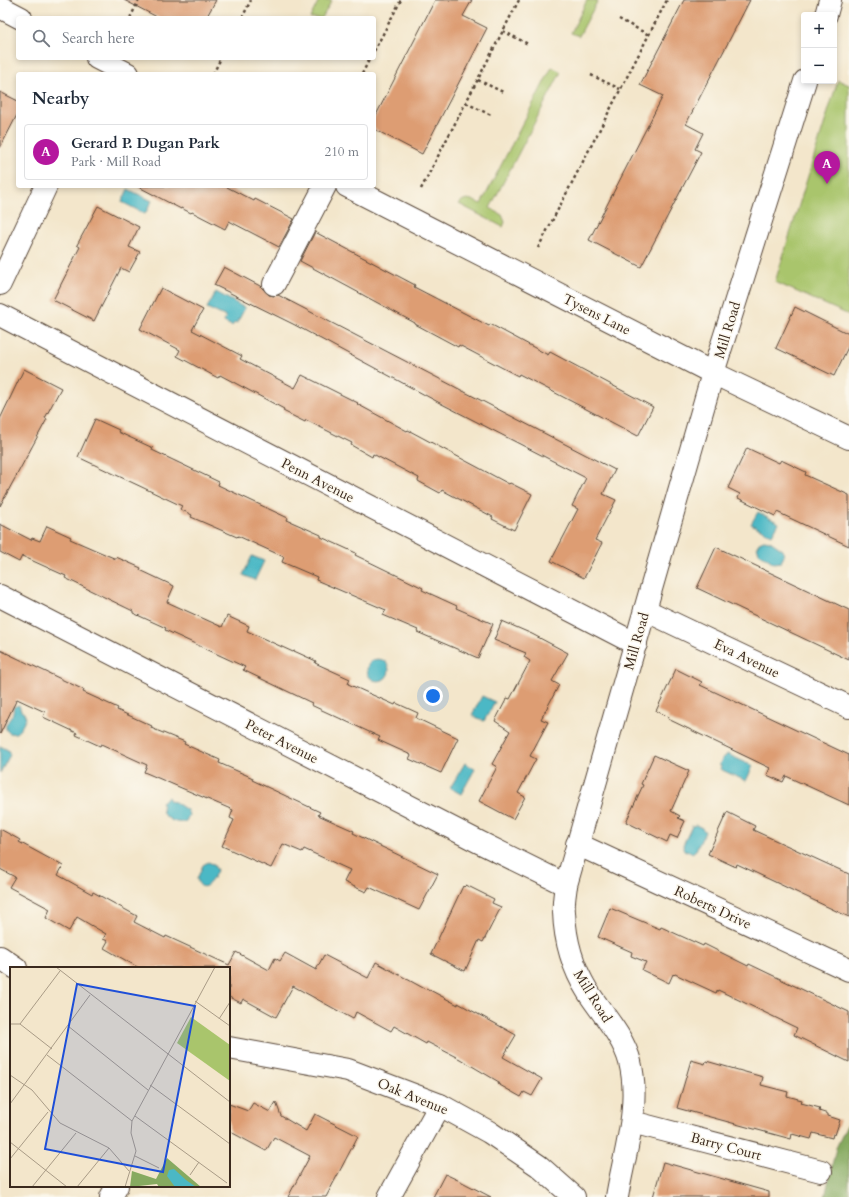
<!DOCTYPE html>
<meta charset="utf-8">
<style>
:root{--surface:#fff;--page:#f2f2f3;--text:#1f2937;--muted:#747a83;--line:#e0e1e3;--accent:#b5179e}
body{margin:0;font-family:Cardo,serif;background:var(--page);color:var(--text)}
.controls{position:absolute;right:12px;top:12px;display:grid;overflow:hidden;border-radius:4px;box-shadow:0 2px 6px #0003}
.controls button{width:36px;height:36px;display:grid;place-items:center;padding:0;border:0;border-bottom:1px solid var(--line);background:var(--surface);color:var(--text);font:20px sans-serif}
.you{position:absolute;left:433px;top:696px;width:14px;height:14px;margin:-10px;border:3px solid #fff;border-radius:50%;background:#1a73e8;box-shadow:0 0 0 6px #1a73e833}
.badge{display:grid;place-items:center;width:26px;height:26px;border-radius:50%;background:var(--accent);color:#fff;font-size:13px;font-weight:700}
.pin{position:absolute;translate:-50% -33px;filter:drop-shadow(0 1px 2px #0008)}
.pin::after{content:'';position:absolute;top:21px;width:14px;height:12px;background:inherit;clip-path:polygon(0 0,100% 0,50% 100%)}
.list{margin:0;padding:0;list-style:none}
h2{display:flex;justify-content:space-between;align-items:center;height:52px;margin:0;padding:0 16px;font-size:17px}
h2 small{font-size:13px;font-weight:400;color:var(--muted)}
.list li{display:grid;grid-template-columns:26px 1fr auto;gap:12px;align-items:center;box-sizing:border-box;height:56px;margin:0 8px 8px;padding:0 8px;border:1px solid var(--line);border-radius:4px}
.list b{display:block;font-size:15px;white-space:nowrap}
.list p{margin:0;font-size:13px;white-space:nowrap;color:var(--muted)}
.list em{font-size:13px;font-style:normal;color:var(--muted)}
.icon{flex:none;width:22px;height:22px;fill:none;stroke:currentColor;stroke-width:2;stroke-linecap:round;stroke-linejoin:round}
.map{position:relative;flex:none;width:849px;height:1197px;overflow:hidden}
.search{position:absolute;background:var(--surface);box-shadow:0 2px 6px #0003;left:16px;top:16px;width:360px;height:44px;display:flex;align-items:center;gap:10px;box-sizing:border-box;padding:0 14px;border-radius:4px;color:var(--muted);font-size:15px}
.panel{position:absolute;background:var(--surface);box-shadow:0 2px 6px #0003;left:16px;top:72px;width:360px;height:116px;border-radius:4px}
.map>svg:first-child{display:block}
.green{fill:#a9c56c;stroke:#727845}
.forest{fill:#86aa60;stroke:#606a3f}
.water{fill:#4bb8c5;stroke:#437172}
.building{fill:#dd9d73}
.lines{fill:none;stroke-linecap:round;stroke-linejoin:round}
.minor-casing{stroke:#574638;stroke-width:24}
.path{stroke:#574638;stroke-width:2.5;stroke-dasharray:3 3;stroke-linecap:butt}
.minor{stroke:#fff;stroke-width:22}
.labels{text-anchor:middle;stroke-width:3;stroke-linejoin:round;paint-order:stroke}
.street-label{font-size:14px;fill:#3b2a1e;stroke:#fbf7ec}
.inset-road{fill:none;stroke:#a99b86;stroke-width:1}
.view{fill:#1d4ed8;fill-opacity:0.15;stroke:#1d4ed8;stroke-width:2}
.inset-edge{fill:none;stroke:#3b2a1e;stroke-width:2}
</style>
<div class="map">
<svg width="849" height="1197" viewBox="0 0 849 1197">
<rect width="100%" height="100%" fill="#fbf7ec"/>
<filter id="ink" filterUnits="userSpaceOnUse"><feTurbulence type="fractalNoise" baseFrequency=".025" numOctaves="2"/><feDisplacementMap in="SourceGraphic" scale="8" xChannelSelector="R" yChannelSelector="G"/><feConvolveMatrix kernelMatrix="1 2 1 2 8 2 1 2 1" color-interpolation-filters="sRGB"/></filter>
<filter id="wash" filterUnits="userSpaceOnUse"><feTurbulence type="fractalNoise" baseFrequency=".012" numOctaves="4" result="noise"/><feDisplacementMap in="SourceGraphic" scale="16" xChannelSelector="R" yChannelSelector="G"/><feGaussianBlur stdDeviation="0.9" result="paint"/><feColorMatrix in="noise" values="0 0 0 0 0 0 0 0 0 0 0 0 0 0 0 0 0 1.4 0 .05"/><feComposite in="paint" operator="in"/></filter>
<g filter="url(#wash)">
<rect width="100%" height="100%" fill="#f3e6cb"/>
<g class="green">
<path d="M319,0H332L322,18H310Z"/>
<path d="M587,0H598L579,36L571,33Z"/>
<path d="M552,67L561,72L490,208L502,215L505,222L503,227L459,204C466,195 473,201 481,204Z"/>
<path d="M838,80L849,85V315L775,282Z"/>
</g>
<path class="forest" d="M849,1121V1197H825L836,1148Z"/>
<g class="water">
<path d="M128,189L152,201L145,214L122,202Z"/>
<path d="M216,292L245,308L237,323L235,322L232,326L224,322L226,317L207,308Z"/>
<path d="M758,512L779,523L772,535L751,524Z"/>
<path d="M764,540L770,541L783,550L784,556L781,562L774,563L759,553L757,546L761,541Z"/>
<path d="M252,556L264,561L255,580L243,575Z"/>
<circle cx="378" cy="670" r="11"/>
<path d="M482,696L495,702L484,721L472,715Z"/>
<path d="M19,705L21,711L24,713L26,718C22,727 16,740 6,730V725C9,718 15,715 13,707Z"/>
<path d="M0,746L8,750L10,755L0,773Z"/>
<path d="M727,754L753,766L746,781L720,769L721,766L719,765L723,757H725Z"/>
<path d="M465,763L475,769L461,794L450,788Z"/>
<path d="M168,797L170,801L175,802L187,810L189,815L186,821C178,825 169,820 163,814L162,807L163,805L161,802Z"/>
<path d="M696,825L702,828L705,832L696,850L692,853L684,850L683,845L692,826Z"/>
<path d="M208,862L213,864L217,870C214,879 202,897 197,879L203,865Z"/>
</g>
<g id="blocks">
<g class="building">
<path d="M124,0H216L206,18H159Z"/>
<path d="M435,0H472L463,16L487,28L422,154L374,129V119Z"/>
<path d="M684,0H750L686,124L703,133L695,149L701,152L641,267L589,240L663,96L640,85Z"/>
<path d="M0,92L18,101V113L0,148Z"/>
<path d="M137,186H225L254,201L255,199L294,219L279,247L229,221L225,229L192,212L191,213L181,208V209Z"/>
<path d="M98,206L139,227L129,247L140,252L129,272L121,268L94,321L53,300L80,247L77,245Z"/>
<path d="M315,232L415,285L414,287L489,326L490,324L548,355L550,352L653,407L638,436L519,374L518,376L459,345L458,347L415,324V323L300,261Z"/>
<path d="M224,267L260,286L269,295L274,296L278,295L615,470L603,494L616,500L595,540L602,543L584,578L551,561L578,509L572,506L586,478L438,402L293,324L214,285Z"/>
<path d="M161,288L203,310L192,330L242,356L240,359L295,388L302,375L358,403L357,404L407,431L408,430L509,484L510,483L532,494L514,530L492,519L493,517L442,490L440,493L418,481L419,478L373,454L372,457L351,445L352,443L306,420L305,422L283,411L284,409L220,375L218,378L177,356L180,350L140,329Z"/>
<path d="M795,307L849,334V345L834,376L776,348Z"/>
<path d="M24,369L61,388L45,418L47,419L0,506V419Z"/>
<path d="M95,419L119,430L118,432L153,448L152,450L219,482L218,485L288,518L287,520L321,535V537L356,553L355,555L423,588L422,590L457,606L456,608L493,624L478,658L417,632L418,630L383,615L386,610L316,580L317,577L282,562L284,557L238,536L237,537L191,517L192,515L180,509L182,506L78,457Z"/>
<path d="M747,448L779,463L781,460L806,472L805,475L849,495V546L777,512L775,516L738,498L740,494L728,488Z"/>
<path d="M0,524L31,540L32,538L40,541L47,526L71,537L70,539L116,559V557L141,568L140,570L174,586L167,602L222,627L227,616L249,626L247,631L293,652L294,651L316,661L315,663L350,679L348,684L395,705L396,703L418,713L416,718L458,738L441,773L409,759L411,755L378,740L380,737L311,705L312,703L243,670L245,667L165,630L166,628L133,613V611L65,578L66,576L22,556L19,562L0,552Z"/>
<path d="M716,547L849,610V660L697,588Z"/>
<path d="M502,621L532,634L568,653L552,681L559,685L541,719L548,722L530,756L536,759L518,793L525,797L513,819L479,801L497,767L492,764L510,731L495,721L507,698L510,699L530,661L524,657L526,653L494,640Z"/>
<path d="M0,650L84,690L83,692L118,708L117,710L152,726L151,728L185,742L184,744L220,760L219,763L253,778L252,780L320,812L318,815L354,831L353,833L438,874L419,910L369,887L366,892L344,882L350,870L304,849L302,852L283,844L271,868L222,846L234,820L230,818L233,810L144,772L147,765L101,744L100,746L76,735L77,733L43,717L45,712L17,699L0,734Z"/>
<path d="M676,669L702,682L700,685L849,755V805L786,776L783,782L767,775L770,768L668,719L669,717L656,711Z"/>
<path d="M654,755L689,771L671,811L680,816L678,818L685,821L677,838L670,835L667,842L626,822L643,785L641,784Z"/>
<path d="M727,812L755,826L753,830L849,874V917L737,864L736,867L708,854Z"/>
<path d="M0,829L20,840L19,842L63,866L58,875L92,894L93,892L137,916L134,922L165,938L166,936L229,965L236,952L269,970L275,958L280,961L285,953L316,970L324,955L368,978L376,962L425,989L426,988L458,1005V1003L516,1035L503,1057L542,1079L532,1096L524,1092L521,1097L498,1084L499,1082L460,1059L427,1042L426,1044L394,1026L391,1031L356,1012L353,1019L293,986L276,1017L243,999L241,1003L229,997V968H139L104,948L108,941L103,939L106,934L77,917L69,931L46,918L50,909L9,887L15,877L0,869Z"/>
<path d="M466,885L494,899L492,903L501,907L483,942L479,940L465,971L431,954L463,886L464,887Z"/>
<path d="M610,908L660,929L661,927L703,946L704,944L748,966L749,964L849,1012V1062L794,1035L797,1028L718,990L716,993L675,974L674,975L673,974L669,983L642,970L646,962L631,956L632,952L598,937Z"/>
<path d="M691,1060L705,1064L706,1061L763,1077L761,1085L788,1092L787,1096L802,1100L801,1103L820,1108L819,1111L828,1114V1116L840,1120L835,1135L833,1134L832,1138L813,1133L811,1139L792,1134L791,1139L677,1108Z"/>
<path d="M276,1102L281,1116L306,1131L315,1114L358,1136L326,1197H288L310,1156L274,1137L266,1151L229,1131V1104L248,1111L253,1103L270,1112Z"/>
<path d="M663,1162L769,1192V1197H653Z"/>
<path d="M445,1174L462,1182L491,1197H433Z"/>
</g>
</g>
</g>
<g filter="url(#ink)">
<use href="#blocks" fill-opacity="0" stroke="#574638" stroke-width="1"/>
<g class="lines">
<defs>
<g id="minor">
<path d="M0,7L21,18"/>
<path d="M826,15L830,0"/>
<path d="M97,58L128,74"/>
<path d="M347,186L713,373L849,438"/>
<path d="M0,284L46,186"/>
<path d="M274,284L325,186"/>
<path d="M0,315L636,644"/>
<path d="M0,596L479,842L566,885"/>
<path d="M645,610L849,707"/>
<path d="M577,844L849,970"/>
<path d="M0,957L16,968"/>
<path d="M229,1048L348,1070L440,1105L489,1132L539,1166L574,1197"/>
<path d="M632,1122L821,1171"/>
<path d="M111,1197L117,1186"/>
<path d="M389,1197L440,1105"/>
<path d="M617,1197C624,1154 641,1106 630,1062C623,1036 603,1015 588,992C573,968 565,941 564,912C563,903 565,894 566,885L713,373L805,81"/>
</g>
</defs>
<use href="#minor" class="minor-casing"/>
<g class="path">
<path d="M130,18L139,0"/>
<path d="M242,18L251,0"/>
<path d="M619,19L649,35"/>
<path d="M503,31L528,44"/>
<path d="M374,51L401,0"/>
<path d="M213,74L221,58"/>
<path d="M362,74L370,58"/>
<path d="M591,75L620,89"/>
<path d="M478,80L505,93"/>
<path d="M466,103L493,116"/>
<path d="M421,189L519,0"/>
<path d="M538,248L667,0"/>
</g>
<use href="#minor" class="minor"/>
</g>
</g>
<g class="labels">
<g class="street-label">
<text transform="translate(597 314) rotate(27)" y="5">Tysens Lane</text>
<text transform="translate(727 330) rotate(-73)" y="5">Mill Road</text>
<text transform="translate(318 480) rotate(27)" y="5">Penn Avenue</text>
<text transform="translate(636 641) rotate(-74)" y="5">Mill Road</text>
<text transform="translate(747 658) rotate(26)" y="5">Eva Avenue</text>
<text transform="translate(282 741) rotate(27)" y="5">Peter Avenue</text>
<text transform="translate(713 907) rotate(25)" y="5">Roberts Drive</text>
<text transform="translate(593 996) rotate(58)" y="5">Mill Road</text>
<text transform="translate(413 1096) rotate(22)" y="5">Oak Avenue</text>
<text transform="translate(726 1146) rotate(15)" y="5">Barry Court</text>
</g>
</g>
<g transform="translate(10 967)">
<rect width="220" height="220" fill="#f3e6cb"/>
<path d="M181,50L220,78V114L167,76Z" fill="#a9c56c"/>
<path d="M157,191L191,220H149L147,217L120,220L122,204L146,212Z" fill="#86aa60"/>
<path d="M164,202L176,213L186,220H165L157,209L159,203Z" fill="#4bb8c5"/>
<path class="inset-road" d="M46,0L220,135M185,34L220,59M209,52L220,35M0,57H10L42,82M10,57L50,4M58,59L138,123M37,88L122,154M0,108L22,123L50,156L99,181L119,204M140,118L220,177M0,137L80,28M125,149L217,216M0,175L57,220M125,189L149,201M0,192L38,145M180,208L189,195M22,220L66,166M67,220L99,181M115,220L126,184L121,166L122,154L205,0"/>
<path class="view" d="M67,17L185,39L153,205L35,182Z"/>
<rect width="220" height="220" class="inset-edge"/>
</g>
</svg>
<div class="controls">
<button>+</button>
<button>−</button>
</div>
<div class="you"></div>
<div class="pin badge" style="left:827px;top:184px">A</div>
<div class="search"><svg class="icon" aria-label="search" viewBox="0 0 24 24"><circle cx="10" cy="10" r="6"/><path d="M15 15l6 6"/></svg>Search here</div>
<section class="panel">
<h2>Nearby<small></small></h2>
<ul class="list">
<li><span class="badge">A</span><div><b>Gerard P. Dugan Park</b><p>Park · Mill Road</p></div><em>210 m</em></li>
</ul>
</section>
</div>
